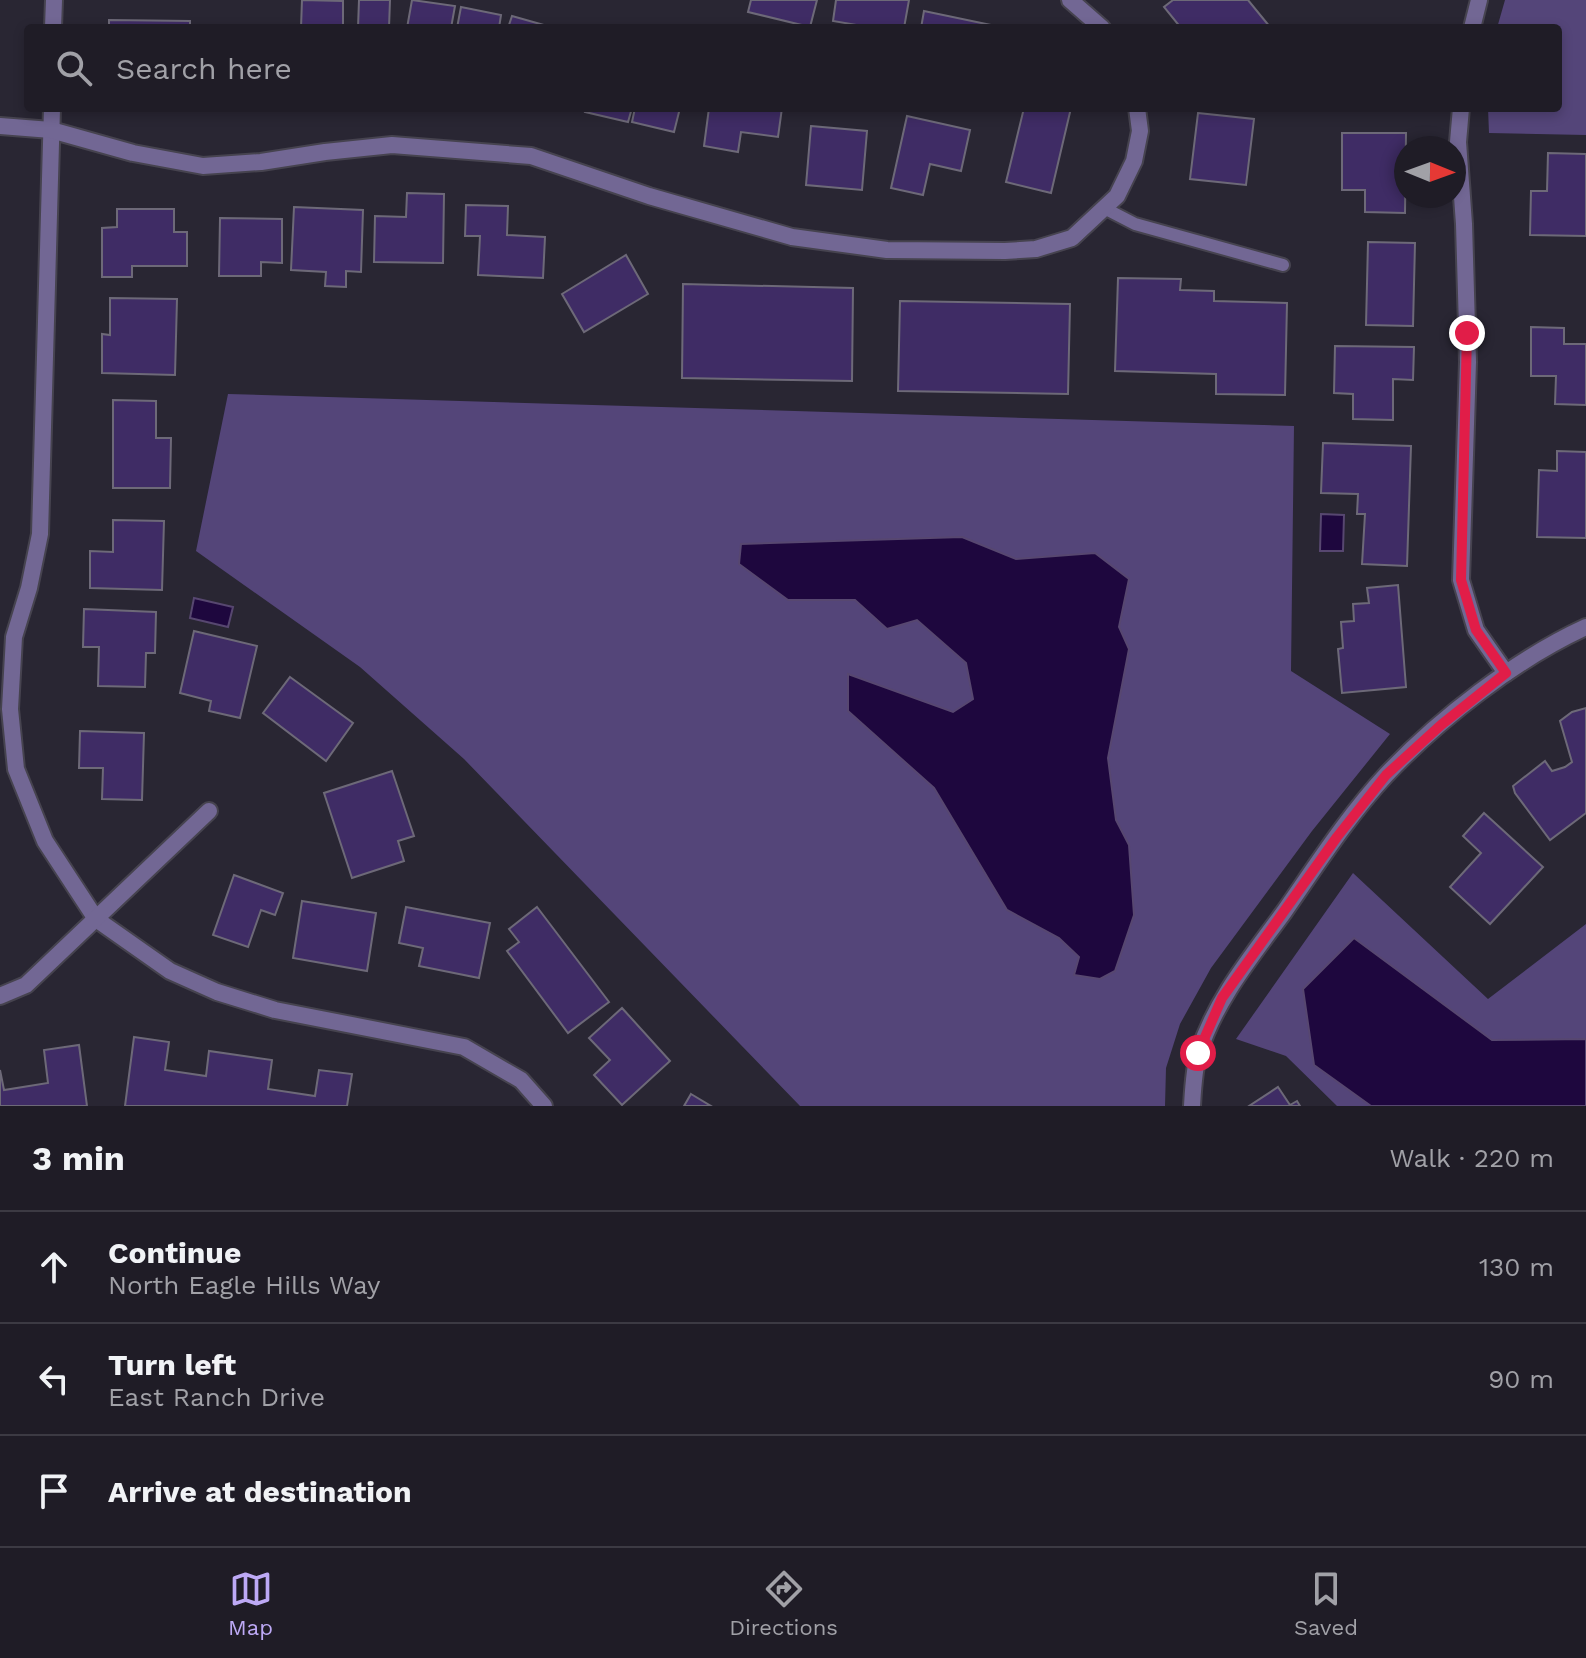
<!DOCTYPE html>
<meta charset="utf-8">
<style>
:root{--surface:#1f1c26;--page:#27252e;--text:#f1f3f6;--muted:#a1a1a7;--line:#3c3a43;--accent:#bda9f5}
body{margin:0;font-family:"Work Sans",sans-serif;background:var(--page);color:var(--text)}
.compass{position:absolute;left:1394px;top:136px;width:72px;height:72px;border-radius:50%;background:var(--surface);box-shadow:0 4px 12px #0003;rotate:91deg}
.stop{position:absolute;width:24px;height:24px;margin:-18px;border:6px solid #e11d48;border-radius:50%;background:#fff}
.stop.end{background:#e11d48;border-color:#fff;box-shadow:0 2px 8px #0008}
.list{margin:0;padding:0;list-style:none}
h2{display:flex;justify-content:space-between;align-items:center;height:104px;margin:0;padding:0 32px;font-size:34px}
h2 small{font-size:26px;font-weight:400;color:var(--muted)}
.list li{display:grid;grid-template-columns:52px 1fr auto;gap:24px;align-items:center;box-sizing:border-box;height:112px;padding:0 32px;border-top:2px solid var(--line)}
.list b{display:block;font-size:30px;white-space:nowrap}
.list p{margin:0;font-size:26px;white-space:nowrap;color:var(--muted)}
.list em{font-size:26px;font-style:normal;color:var(--muted)}
.icon{flex:none;width:44px;height:44px;fill:none;stroke:currentColor;stroke-width:2;stroke-linecap:round;stroke-linejoin:round}
.map{position:relative;flex:none;width:1586px;height:1106px;overflow:hidden}
.search{position:absolute;background:var(--surface);box-shadow:0 4px 12px #0003;left:24px;right:24px;top:24px;height:88px;display:flex;align-items:center;gap:20px;box-sizing:border-box;padding:0 28px;border-radius:8px;color:var(--muted);font-size:30px}
.sheet{height:440px;background:var(--surface)}
nav{display:flex;justify-content:space-around;align-items:center;box-sizing:border-box;height:112px;border-top:2px solid var(--line);background:var(--surface);font-size:22px;color:var(--muted)}
nav a{display:grid;justify-items:center;gap:4px}
nav .on{color:var(--accent)}
.map>svg:first-child{display:block}
.green{fill:#544579}
.water{fill:#1e073e;stroke:#574770;stroke-width:2}
.building{fill:#3f2c65;stroke:#6d6978;stroke-width:2}
.lines{fill:none;stroke-linecap:round;stroke-linejoin:round}
.service-casing{stroke:#46434f;stroke-width:16}
.minor-casing{stroke:#46434f;stroke-width:20}
.tertiary-casing{stroke:#46434f;stroke-width:20}
.service{stroke:#726794;stroke-width:12}
.minor{stroke:#726794;stroke-width:16}
.tertiary{stroke:#726794;stroke-width:16}
.route{stroke:#e11d48;stroke-width:10}
</style>
<div class="map">
<svg width="1586" height="1106" viewBox="0 0 1586 1106">
<rect width="100%" height="100%" fill="#292633"/>
<g class="green">
<path d="M1505,0H1586V135L1489,133L1488,108H1558V28H1497Z"/>
<path d="M228,394L1294,426L1291,671L1390,734L1312,831L1211,968L1180,1024L1166,1068L1165,1106H800L464,759L360,667L196,551Z"/>
<path d="M1353,873L1488,999L1586,924V1106H1337L1286,1056L1236,1039Z"/>
</g>
<g class="water">
<path d="M1321,514L1344,515L1343,551H1320Z"/>
<path d="M962,537L1016,559L1095,553L1129,579L1119,627L1129,649L1108,758L1116,820L1129,845L1134,915L1115,971L1100,979L1074,975L1079,957L1059,938L1007,910L934,788L848,711V674L953,712L973,699L966,663L917,620L887,629L855,600H788L739,564L741,544Z"/>
<path d="M194,598L233,607L228,627L190,618Z"/>
<path d="M1354,938L1492,1040L1586,1039V1106H1371L1314,1065L1303,989Z"/>
</g>
<g class="building">
<path d="M302,0L343,1V28H301Z"/>
<path d="M359,0H390L389,28H358Z"/>
<path d="M412,0L455,6L451,28H407Z"/>
<path d="M751,0H817L810,27L748,12Z"/>
<path d="M836,0H909L904,28H874L833,21Z"/>
<path d="M1173,0H1248L1270,27L1181,28L1164,7Z"/>
<path d="M461,7L501,15L499,28H457Z"/>
<path d="M924,11L991,25L990,28H921Z"/>
<path d="M512,16L551,27L550,28H508Z"/>
<path d="M109,20L190,21V28H109Z"/>
<path d="M586,108H632L628,122L585,112Z"/>
<path d="M635,108H680L674,132L632,122Z"/>
<path d="M709,108H782L778,137L741,132L738,152L704,146Z"/>
<path d="M1024,108H1071L1051,193L1006,182Z"/>
<path d="M1198,113L1254,119L1246,185L1190,179Z"/>
<path d="M907,116L970,130L961,171L930,164L923,195L891,188Z"/>
<path d="M811,126L867,131L862,190L806,185Z"/>
<path d="M1342,133H1406L1405,213L1365,212V190H1342Z"/>
<path d="M1548,153L1586,154V236L1530,235L1531,191H1547Z"/>
<path d="M407,193L444,194L443,263L374,262L375,216L406,217Z"/>
<path d="M466,205L508,206L507,235L545,237L543,278L478,275L480,236H465Z"/>
<path d="M294,207L363,210L361,272L346,271V287L325,286L326,272L291,270Z"/>
<path d="M117,209H174V232H187V266H132V277H102V228L117,227Z"/>
<path d="M220,218L282,219V263L261,262V276H219Z"/>
<path d="M1368,242L1415,243L1413,326L1366,325Z"/>
<path d="M626,255L648,294L584,332L562,294Z"/>
<path d="M1118,278L1181,279L1180,290L1214,291V301L1287,303L1285,395L1216,394V374L1115,371Z"/>
<path d="M683,284L853,288L852,381L682,378Z"/>
<path d="M110,298L177,299L175,375L102,373V334L110,335Z"/>
<path d="M900,301L1070,304L1068,394L898,391Z"/>
<path d="M1531,327L1564,328V344H1586V405L1555,404L1556,376H1531Z"/>
<path d="M1335,346L1414,347L1413,380L1393,379V420L1353,419V394L1334,393Z"/>
<path d="M113,400L156,401V438H171L170,488H113Z"/>
<path d="M1323,443L1411,446L1407,566L1362,564L1365,514H1357L1358,494L1321,493Z"/>
<path d="M1557,451L1586,452V538L1537,537L1539,470L1557,471Z"/>
<path d="M113,520L164,521L162,590L90,588V551L113,552Z"/>
<path d="M1398,585L1406,687L1342,693L1338,649L1343,648L1341,622L1354,621L1353,604L1369,603L1367,588Z"/>
<path d="M84,609L156,612L155,653H146L145,687L98,686L99,647H83Z"/>
<path d="M194,631L257,646L240,718L209,711L211,701L180,693Z"/>
<path d="M290,677L353,723L326,761L263,713Z"/>
<path d="M1586,708V813L1550,840L1515,793L1513,786L1545,761L1552,771L1565,767L1572,762L1560,721L1572,712Z"/>
<path d="M80,731L144,733L142,800L102,799L103,768H79Z"/>
<path d="M392,771L414,836L398,841L404,861L352,878L324,793Z"/>
<path d="M1484,813L1543,867L1490,924L1450,887L1481,853L1463,836Z"/>
<path d="M234,875L283,893L275,915L261,910L248,947L213,935Z"/>
<path d="M302,901L376,913L367,971L293,958Z"/>
<path d="M406,907L490,923L479,978L419,966L423,948L399,943Z"/>
<path d="M537,907L609,1002L568,1033L507,951L519,942L509,929Z"/>
<path d="M622,1008L670,1061L622,1105L594,1075L610,1060L589,1038Z"/>
<path d="M134,1037L169,1042L165,1070L206,1076L209,1051L272,1060L268,1089L315,1096L319,1070L352,1074L347,1106H125Z"/>
<path d="M79,1045L87,1106H0V1070L4,1090L48,1083L44,1050Z"/>
<path d="M1278,1087L1290,1105L1297,1101L1300,1106H1249Z"/>
<path d="M691,1094L711,1106H684Z"/>
</g>
<g class="lines">
<defs>
<path id="service" d="M1104,208L1135,224L1283,265"/>
<g id="minor">
<path d="M1070,0L1102,28"/>
<path d="M53,28L54,0"/>
<path d="M52,108L40,534L29,588L14,637L10,709L16,769L45,841L96,919L170,971L217,992L275,1010L464,1047L521,1080L544,1106"/>
<path d="M0,126L51,130L133,153L203,166L261,162L325,152L392,145L531,156L649,196L792,237L887,250L1005,251L1036,249L1072,238L1117,196L1134,161L1140,131L1137,108"/>
<path d="M0,996L26,985L209,811"/>
</g>
<g id="tertiary">
<path d="M1472,28L1479,0"/>
<path d="M1461,108L1458,142L1464,224L1468,362L1461,580L1476,630L1506,673"/>
<path d="M1192,1106C1193,1089 1194,1068 1199,1052C1216,999 1252,956 1284,912C1316,866 1348,816 1386,775C1439,719 1516,659 1586,627"/>
</g>
</defs>
<use href="#service" class="service-casing"/>
<use href="#minor" class="minor-casing"/>
<use href="#tertiary" class="tertiary-casing"/>
<use href="#service" class="service"/>
<use href="#minor" class="minor"/>
<use href="#tertiary" class="tertiary"/>
</g>
<g class="lines">
<path class="route" d="M1198,1053L1222,998L1337,837L1386,775L1441,725L1506,673L1476,630L1461,580L1467,333"/>
</g>
</svg>
<svg class="compass" viewBox="-18 -18 36 36"><path d="M0-13l5 13h-10z" fill="#e53935"/><path d="M0 13l5-13h-10z" fill="#a1a1a7"/></svg>
<div class="stop" style="left:1198px;top:1053px"></div>
<div class="stop end" style="left:1467px;top:333px"></div>
<div class="search"><svg class="icon" aria-label="search" viewBox="0 0 24 24"><circle cx="10" cy="10" r="6"/><path d="M15 15l6 6"/></svg>Search here</div>
</div>
<section class="sheet">
<h2>3 min<small>Walk · 220 m</small></h2>
<ul class="list">
<li><svg class="icon" aria-label="ahead" viewBox="0 0 24 24"><path d="M12 20V5M6 11l6-6 6 6"/></svg><div><b>Continue</b><p>North Eagle Hills Way</p></div><em>130 m</em></li>
<li><svg class="icon" aria-label="left" viewBox="0 0 24 24"><path d="M17 20v-9H6M10 6l-5 5 5 5"/></svg><div><b>Turn left</b><p>East Ranch Drive</p></div><em>90 m</em></li>
<li><svg class="icon" aria-label="arrive" viewBox="0 0 24 24"><path d="M6 21V4h12l-3 4 3 4H6"/></svg><div><b>Arrive at destination</b></div></li>
</ul>
</section>
<nav>
<a class="on"><svg class="icon" aria-label="map" viewBox="0 0 24 24"><path d="M3 6l6-2 6 2 6-2v14l-6 2-6-2-6 2zM9 4v14M15 6v14"/></svg>Map</a>
<a><svg class="icon" aria-label="directions" viewBox="0 0 24 24"><path d="M12 3l9 9-9 9-9-9zM9 14v-3h6M13 9l2 2-2 2"/></svg>Directions</a>
<a><svg class="icon" aria-label="saved" viewBox="0 0 24 24"><path d="M7 4h10v16l-5-4-5 4z"/></svg>Saved</a>
</nav>
